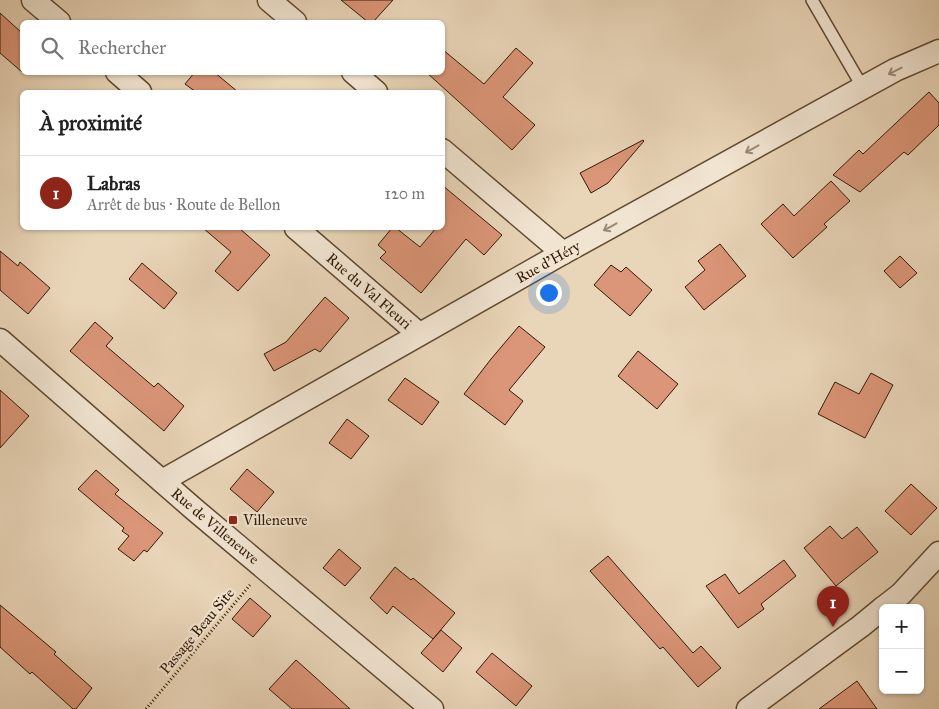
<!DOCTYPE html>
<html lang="fr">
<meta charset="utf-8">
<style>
:root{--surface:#fff;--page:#f2f2f2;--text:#222;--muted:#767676;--line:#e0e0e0;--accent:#8f2418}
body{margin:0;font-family:"IM FELL Great Primer",serif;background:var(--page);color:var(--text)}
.controls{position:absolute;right:15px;bottom:15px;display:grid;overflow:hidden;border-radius:8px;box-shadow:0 1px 4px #0004}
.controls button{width:45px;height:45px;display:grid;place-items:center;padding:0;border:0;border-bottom:1px solid var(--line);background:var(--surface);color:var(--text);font:25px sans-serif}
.you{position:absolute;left:548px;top:292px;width:18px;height:18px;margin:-12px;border:4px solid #fff;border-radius:50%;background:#1a73e8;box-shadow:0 0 0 8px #1a73e833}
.badge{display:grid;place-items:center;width:32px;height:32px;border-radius:50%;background:var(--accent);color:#fff;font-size:16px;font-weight:700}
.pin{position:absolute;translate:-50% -41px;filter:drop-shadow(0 1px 2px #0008)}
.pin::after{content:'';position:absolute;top:26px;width:18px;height:15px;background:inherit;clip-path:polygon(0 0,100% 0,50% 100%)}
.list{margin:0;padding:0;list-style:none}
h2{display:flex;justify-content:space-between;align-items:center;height:65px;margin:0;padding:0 20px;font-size:21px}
h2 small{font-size:16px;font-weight:400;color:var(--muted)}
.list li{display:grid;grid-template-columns:32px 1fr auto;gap:15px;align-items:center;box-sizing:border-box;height:75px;padding:0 20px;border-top:1px solid var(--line)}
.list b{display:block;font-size:19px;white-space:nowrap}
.list p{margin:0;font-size:16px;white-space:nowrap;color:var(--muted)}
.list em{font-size:16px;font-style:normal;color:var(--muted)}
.icon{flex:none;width:28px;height:28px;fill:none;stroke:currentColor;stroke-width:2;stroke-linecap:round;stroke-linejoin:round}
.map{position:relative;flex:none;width:939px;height:709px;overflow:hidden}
.search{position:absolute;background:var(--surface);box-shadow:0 1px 4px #0004;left:20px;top:20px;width:425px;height:55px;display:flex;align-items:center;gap:12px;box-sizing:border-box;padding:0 18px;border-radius:8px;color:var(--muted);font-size:19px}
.panel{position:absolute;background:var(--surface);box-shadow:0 1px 4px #0004;left:20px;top:90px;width:425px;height:140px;border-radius:8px}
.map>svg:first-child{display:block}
.building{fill:#db9578;stroke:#331a02}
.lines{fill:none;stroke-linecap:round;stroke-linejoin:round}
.lane-casing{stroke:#604930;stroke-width:14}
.street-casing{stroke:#604930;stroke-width:25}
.path{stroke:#331a02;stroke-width:3;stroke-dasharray:1 2.5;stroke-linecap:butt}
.lane{stroke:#f1e4d1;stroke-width:11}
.street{stroke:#f1e4d1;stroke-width:22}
.oneway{stroke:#9c8974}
.poi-dot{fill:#8f2418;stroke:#f1e4d1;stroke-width:2}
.labels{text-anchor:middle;stroke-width:4.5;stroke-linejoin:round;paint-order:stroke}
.street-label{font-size:15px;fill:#331a02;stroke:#f1e4d1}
.poi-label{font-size:15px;fill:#331a02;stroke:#f1e4d1;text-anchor:start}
</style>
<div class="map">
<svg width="939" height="709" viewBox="0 0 939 709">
<rect width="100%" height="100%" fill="#e9d5b8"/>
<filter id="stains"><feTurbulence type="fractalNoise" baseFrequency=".004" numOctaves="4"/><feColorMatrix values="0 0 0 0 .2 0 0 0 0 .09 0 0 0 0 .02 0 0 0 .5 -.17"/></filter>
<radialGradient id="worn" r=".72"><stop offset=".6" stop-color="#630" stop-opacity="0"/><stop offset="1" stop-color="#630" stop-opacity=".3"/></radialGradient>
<g class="building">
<path d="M341,0H393L373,22H368Z"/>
<path d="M0,13L22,33V72L0,53Z"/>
<path d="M516,48L533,63L503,97L535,125L512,150L426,72H442V49L484,84Z"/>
<path d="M195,72H214L238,92H196L185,84Z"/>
<path d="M929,92L939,103V125L908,155L904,152L860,192L833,175L859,150L863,154Z"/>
<path d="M643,140L644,141L608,183L591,193L580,173Z"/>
<path d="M831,181L850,201L824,224L827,227L793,258L761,224L783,204L794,216Z"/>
<path d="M442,185L502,235L484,255L466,239L421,293L380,258L386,252L378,245L392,228H396L420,247L436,228H442Z"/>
<path d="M203,228H239L270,255L238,291L215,271L231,252Z"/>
<path d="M720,244L746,276L704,310L685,287L705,270L698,261Z"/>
<path d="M0,251L18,266L20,262L50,288L28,314L0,290Z"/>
<path d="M900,256L917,273L900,288L884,271Z"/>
<path d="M142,263L177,293L164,309L129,279Z"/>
<path d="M611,265L621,272L626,267L652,290L630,316L594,285Z"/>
<path d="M325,297L349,318L320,352L315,349L274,371L264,354L286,342Z"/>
<path d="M95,322L113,338L106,346L154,387L158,383L184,406L164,431L70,351Z"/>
<path d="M519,326L545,347L509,390L523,401L505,425L464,394L491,359Z"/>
<path d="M638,351L678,384L657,409L618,376Z"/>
<path d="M871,373L893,385L865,438L818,414L835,382L859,394Z"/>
<path d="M405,378L439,402L422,425L388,400Z"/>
<path d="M0,390L29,416L0,448Z"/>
<path d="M347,419L369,436L351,459L329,443Z"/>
<path d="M247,469L274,492L257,512L230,489Z"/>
<path d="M96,470L119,490L115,494L163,533L147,552L144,550L134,561L118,549L129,536L122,531L124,528L78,489Z"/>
<path d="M911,484L937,508L911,535L885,511Z"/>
<path d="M830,526L842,539L857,527L878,552L836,586L804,548Z"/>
<path d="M339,549L361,568L345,586L323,568Z"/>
<path d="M608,556L693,653L701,646L721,668L698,687L663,647L660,649L590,571Z"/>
<path d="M784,560L796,576L761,604L764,609L738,628L706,586L725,574L739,594Z"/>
<path d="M395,567L411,580L413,578L455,613L433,639L393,606L387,614L370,598Z"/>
<path d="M250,598L271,616L253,637L232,619Z"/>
<path d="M0,605L56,652L54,654L92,688L76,709H73L32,672L30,674L0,647Z"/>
<path d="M441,630L462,648L443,672L421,653Z"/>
<path d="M492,653L532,686L516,706L476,672Z"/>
<path d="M296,660L315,677L350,709H292L269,689Z"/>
<path d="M857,681L877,709H819Z"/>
</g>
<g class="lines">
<defs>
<path id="lane" d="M812,0L863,88"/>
<g id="street">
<path d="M33,0L59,22"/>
<path d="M269,0L295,22"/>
<path d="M117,72L140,92"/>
<path d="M353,72L376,92"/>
<path d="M442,150L563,253"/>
<path d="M296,228L419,334"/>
<path d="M0,340L195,510L432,709"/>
<path d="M162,481L563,253L895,70L939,51"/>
<path d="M883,608L901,594L939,553"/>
<path d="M748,709L861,626L883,608"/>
</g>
</defs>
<use href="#lane" class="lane-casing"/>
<use href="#street" class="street-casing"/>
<path class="path" d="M146,709L250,585"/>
<use href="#lane" class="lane"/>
<use href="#street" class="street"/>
</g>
<defs><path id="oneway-shaft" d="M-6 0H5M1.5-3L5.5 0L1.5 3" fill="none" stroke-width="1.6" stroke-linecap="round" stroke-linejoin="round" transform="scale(1.25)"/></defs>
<g class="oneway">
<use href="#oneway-shaft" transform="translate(895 71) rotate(153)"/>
<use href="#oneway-shaft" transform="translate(752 149) rotate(151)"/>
<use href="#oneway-shaft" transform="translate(610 227) rotate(151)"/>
</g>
<rect class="poi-dot" x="228" y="515" width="10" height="10" rx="2.5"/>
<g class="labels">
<g class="street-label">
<text transform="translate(548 262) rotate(-29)" y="5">Rue d'Héry</text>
<text transform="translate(369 291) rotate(41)" y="5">Rue du Val Fleuri</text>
<text transform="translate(215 526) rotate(40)" y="5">Rue de Villeneuve</text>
<text transform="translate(197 631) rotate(-50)" y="5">Passage Beau Site</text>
</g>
<g class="poi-label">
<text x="243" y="525">Villeneuve</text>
</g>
</g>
<rect width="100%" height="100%" filter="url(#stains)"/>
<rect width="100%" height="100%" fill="url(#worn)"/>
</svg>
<div class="controls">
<button>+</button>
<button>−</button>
</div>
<div class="you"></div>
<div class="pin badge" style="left:833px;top:627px">1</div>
<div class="search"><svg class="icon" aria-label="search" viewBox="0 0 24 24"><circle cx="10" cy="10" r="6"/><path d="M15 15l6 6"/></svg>Rechercher</div>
<section class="panel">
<h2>À proximité<small></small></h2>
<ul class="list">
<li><span class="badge">1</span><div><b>Labras</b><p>Arrêt de bus · Route de Bellon</p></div><em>120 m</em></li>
</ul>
</section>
</div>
